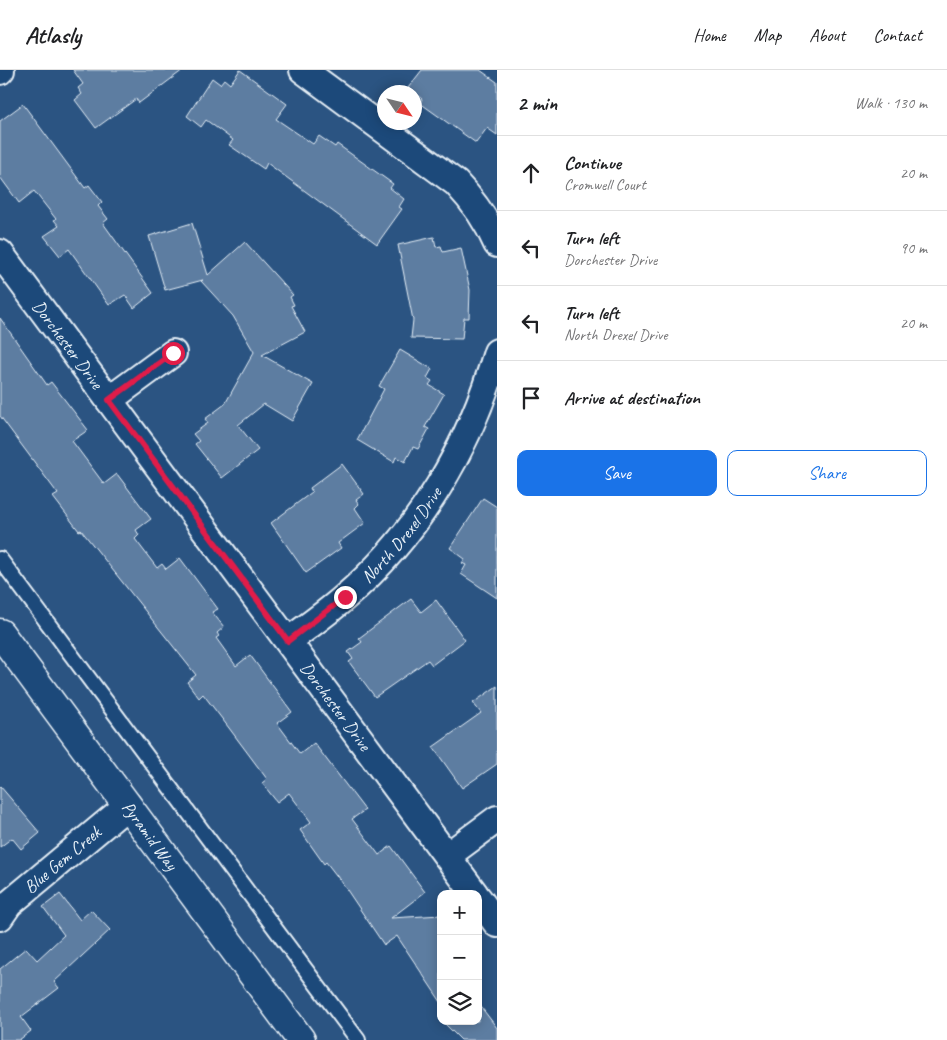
<!DOCTYPE html>
<meta charset="utf-8">
<style>
:root{--surface:#fff;--page:#f2f2f2;--text:#202124;--muted:#757577;--line:#e0e0e0;--accent:#1a73e8}
body{margin:0;font-family:Caveat,sans-serif;background:var(--page);color:var(--text)}
.controls{position:absolute;right:15px;bottom:15px;display:grid;overflow:hidden;border-radius:10px;box-shadow:0 2px 12px #0003}
.controls button{width:45px;height:45px;display:grid;place-items:center;padding:0;border:0;border-bottom:1px solid var(--line);background:var(--surface);color:var(--text);font:25px sans-serif}
.compass{position:absolute;left:377px;top:15px;width:45px;height:45px;border-radius:50%;background:var(--surface);box-shadow:0 2px 12px #0003;rotate:125deg}
.stop{position:absolute;width:15px;height:15px;margin:-11px;border:4px solid #e11d48;border-radius:50%;background:#fff}
.stop.end{background:#e11d48;border-color:#fff;box-shadow:0 1px 5px #0008}
.list{margin:0;padding:0;list-style:none}
h2{display:flex;justify-content:space-between;align-items:center;height:65px;margin:0;padding:0 20px;font-size:21px}
h2 small{font-size:16px;font-weight:400;color:var(--muted)}
.list li{display:grid;grid-template-columns:32px 1fr auto;gap:15px;align-items:center;box-sizing:border-box;height:75px;padding:0 20px;border-top:1px solid var(--line)}
.list b{display:block;font-size:19px;white-space:nowrap}
.list p{margin:0;font-size:16px;white-space:nowrap;color:var(--muted)}
.list em{font-size:16px;font-style:normal;color:var(--muted)}
.actions{display:flex;gap:10px;padding:15px 20px}
.actions a{flex:1;padding:11px 0;border:1px solid var(--accent);border-radius:10px;text-align:center;font-size:18px;color:var(--accent)}
.actions .main{background:var(--accent);color:#fff}
.icon{flex:none;width:28px;height:28px;fill:none;stroke:currentColor;stroke-width:2;stroke-linecap:round;stroke-linejoin:round}
.map{position:relative;flex:none;width:497px;height:970px;overflow:hidden}
header{display:flex;align-items:center;gap:30px;box-sizing:border-box;height:70px;padding:0 25px;background:var(--surface);border-bottom:1px solid var(--line)}
header strong{font-size:24px}
nav{display:flex;gap:28px;margin-inline-start:auto;font-size:18px}
main{display:flex}
aside{flex:1;background:var(--surface)}
.map>svg:first-child{display:block}
.building{fill:#5d7da1;stroke:#e8f1f8}
.lines{fill:none;stroke-linecap:round;stroke-linejoin:round}
.service-casing{stroke:#e8f1f8;stroke-width:18}
.minor-casing{stroke:#e8f1f8;stroke-width:30}
.primary-casing{stroke:#e8f1f8;stroke-width:31}
.service{stroke:#1f4a7a;stroke-width:14}
.minor{stroke:#1f4a7a;stroke-width:26}
.primary{stroke:#1f4a7a;stroke-width:28}
.route{stroke:#e11d48;stroke-width:6}
.labels{text-anchor:middle;stroke-width:5;stroke-linejoin:round;paint-order:stroke}
.street-label{font-size:18px;fill:#e8f1f8;stroke:#1f4a7a}
</style>
<header>
<strong>Atlasly</strong>
<nav><a>Home</a><a>Map</a><a>About</a><a>Contact</a></nav>
</header>
<main>
<div class="map">
<svg width="497" height="970" viewBox="0 0 497 970">
<rect width="100%" height="100%" fill="#2b5482"/>
<filter id="ink" filterUnits="userSpaceOnUse"><feTurbulence type="fractalNoise" baseFrequency=".02" numOctaves="2"/><feDisplacementMap in="SourceGraphic" scale="10" xChannelSelector="R" yChannelSelector="G"/><feConvolveMatrix kernelMatrix="1 2 1 2 8 2 1 2 1" color-interpolation-filters="sRGB"/></filter>
<g filter="url(#ink)">
<g class="building">
<path d="M73,0H183L139,33L136,29L96,58L75,30L82,24L78,18L83,14Z"/>
<path d="M240,0L287,34L276,49L313,74L319,66L335,77L337,74L393,114L390,118L404,129L399,137L402,139L377,174L267,93L264,99L229,75L233,70L206,50L201,57L187,46L212,8L220,14L224,9L230,14Z"/>
<path d="M422,0H480L497,12V65L487,58L476,73L420,33L422,29L408,18Z"/>
<path d="M23,34L85,118L89,115L102,132L98,136L108,149L103,153L153,223L134,238L125,225L109,235L69,179L60,186L44,166L59,156L54,150L56,149L34,121L19,133L0,107V51Z"/>
<path d="M192,153L208,205L245,172L293,225L290,227L294,235L291,236L305,262L262,285L313,314L292,351L264,334L238,355L258,380L222,408L195,374L199,371L193,364L208,353L205,349L225,334L254,282L233,246L201,211L203,210L165,220L149,166Z"/>
<path d="M434,167L436,177L441,176L443,182L461,178L470,220L469,248H464L462,269L411,268L413,250L398,175Z"/>
<path d="M0,248L47,315L51,312L88,360L72,371L104,414L117,404L151,449L136,460L139,465L135,469L157,498L162,494L166,499L180,488L218,539L212,542L224,557L217,563L219,566L216,568L236,596L250,585L292,642L277,653L300,684L314,673L365,740L352,749L379,785L391,776L425,822L391,848L441,845V932L397,866L384,875L343,814L326,792L324,794L300,760L311,752L289,723L277,732L262,713L267,709L229,658L203,624L199,628L187,612L196,605L81,460L79,461L53,427L58,424L0,346Z"/>
<path d="M400,280L432,299L427,308L432,311L429,315L444,324L425,357L429,359L418,379L413,377L405,392L396,387L394,392L357,370L384,319L379,316Z"/>
<path d="M342,394L364,424L356,430L359,434L355,438L365,453L338,473L341,478L306,503L271,453L312,422L310,418Z"/>
<path d="M483,428L497,437V528L461,504L466,495L462,493L465,489L450,478Z"/>
<path d="M411,529L421,542L436,530L465,570L432,595L428,590L375,627L349,592L353,589L348,582L362,572L359,568Z"/>
<path d="M497,616V694L462,718L433,677L481,643L473,633Z"/>
<path d="M0,716L40,763L21,779L12,768L0,777Z"/>
<path d="M60,824L80,850L91,840L110,860L54,912L59,918L21,947L31,961L19,970H0V899L26,878L37,890L64,865L43,837Z"/>
<path d="M478,933L497,958V970H461L442,951H478Z"/>
</g>
<g class="lines">
<defs>
<path id="service" d="M0,489L358,970"/>
<g id="minor">
<path d="M303,0L456,113C474,132 487,150 497,174"/>
<path d="M0,1L1,0"/>
<path id="s1" d="M0,183L475,824"/>
<path d="M109,330L173,283"/>
<path id="s2" d="M288,571C307,557 327,543 345,527C420,463 470,376 497,282"/>
<path d="M447,786L497,749"/>
<path d="M478,828L497,854"/>
<path id="s3" d="M0,847L9,834L128,735"/>
</g>
<g id="primary">
<path id="s4" d="M0,563L301,970"/>
</g>
</defs>
<use href="#service" class="service-casing"/>
<use href="#minor" class="minor-casing"/>
<use href="#primary" class="primary-casing"/>
<use href="#service" class="service"/>
<use href="#minor" class="minor"/>
<use href="#primary" class="primary"/>
</g>
</g>
<g class="lines" filter="url(#ink)">
<path class="route" d="M173,283L109,330L288,571L345,527"/>
</g>
<g class="labels">
<g class="street-label">
<text dy="6" stroke="none"><textPath href="#s1" startOffset="114">Dorchester Drive</textPath></text>
<text dy="6" stroke="none"><textPath href="#s2" startOffset="156">North Drexel Drive</textPath></text>
<text dy="6" stroke="none"><textPath href="#s1" startOffset="564">Dorchester Drive</textPath></text>
<text dy="6" stroke="none"><textPath href="#s4" startOffset="252">Pyramid Way</textPath></text>
<text dy="6" stroke="none"><textPath href="#s3" startOffset="85">Blue Gem Creek</textPath></text>
</g>
</g>
</svg>
<div class="controls">
<button>+</button>
<button>−</button>
<button><svg class="icon" aria-label="layers" viewBox="0 0 24 24"><path d="M12 4l9 5-9 5-9-5zM3 14l9 5 9-5"/></svg></button>
</div>
<svg class="compass" viewBox="-18 -18 36 36"><path d="M0-13l5 13h-10z" fill="#e53935"/><path d="M0 13l5-13h-10z" fill="#757577"/></svg>
<div class="stop" style="left:173px;top:283px"></div>
<div class="stop end" style="left:345px;top:527px"></div>
</div>
<aside>
<h2>2 min<small>Walk · 130 m</small></h2>
<ul class="list">
<li><svg class="icon" aria-label="ahead" viewBox="0 0 24 24"><path d="M12 20V5M6 11l6-6 6 6"/></svg><div><b>Continue</b><p>Cromwell Court</p></div><em>20 m</em></li>
<li><svg class="icon" aria-label="left" viewBox="0 0 24 24"><path d="M17 20v-9H6M10 6l-5 5 5 5"/></svg><div><b>Turn left</b><p>Dorchester Drive</p></div><em>90 m</em></li>
<li><svg class="icon" aria-label="left" viewBox="0 0 24 24"><path d="M17 20v-9H6M10 6l-5 5 5 5"/></svg><div><b>Turn left</b><p>North Drexel Drive</p></div><em>20 m</em></li>
<li><svg class="icon" aria-label="arrive" viewBox="0 0 24 24"><path d="M6 21V4h12l-3 4 3 4H6"/></svg><div><b>Arrive at destination</b></div></li>
</ul>
<div class="actions"><a class="main">Save</a><a>Share</a></div>
</aside>
</main>
